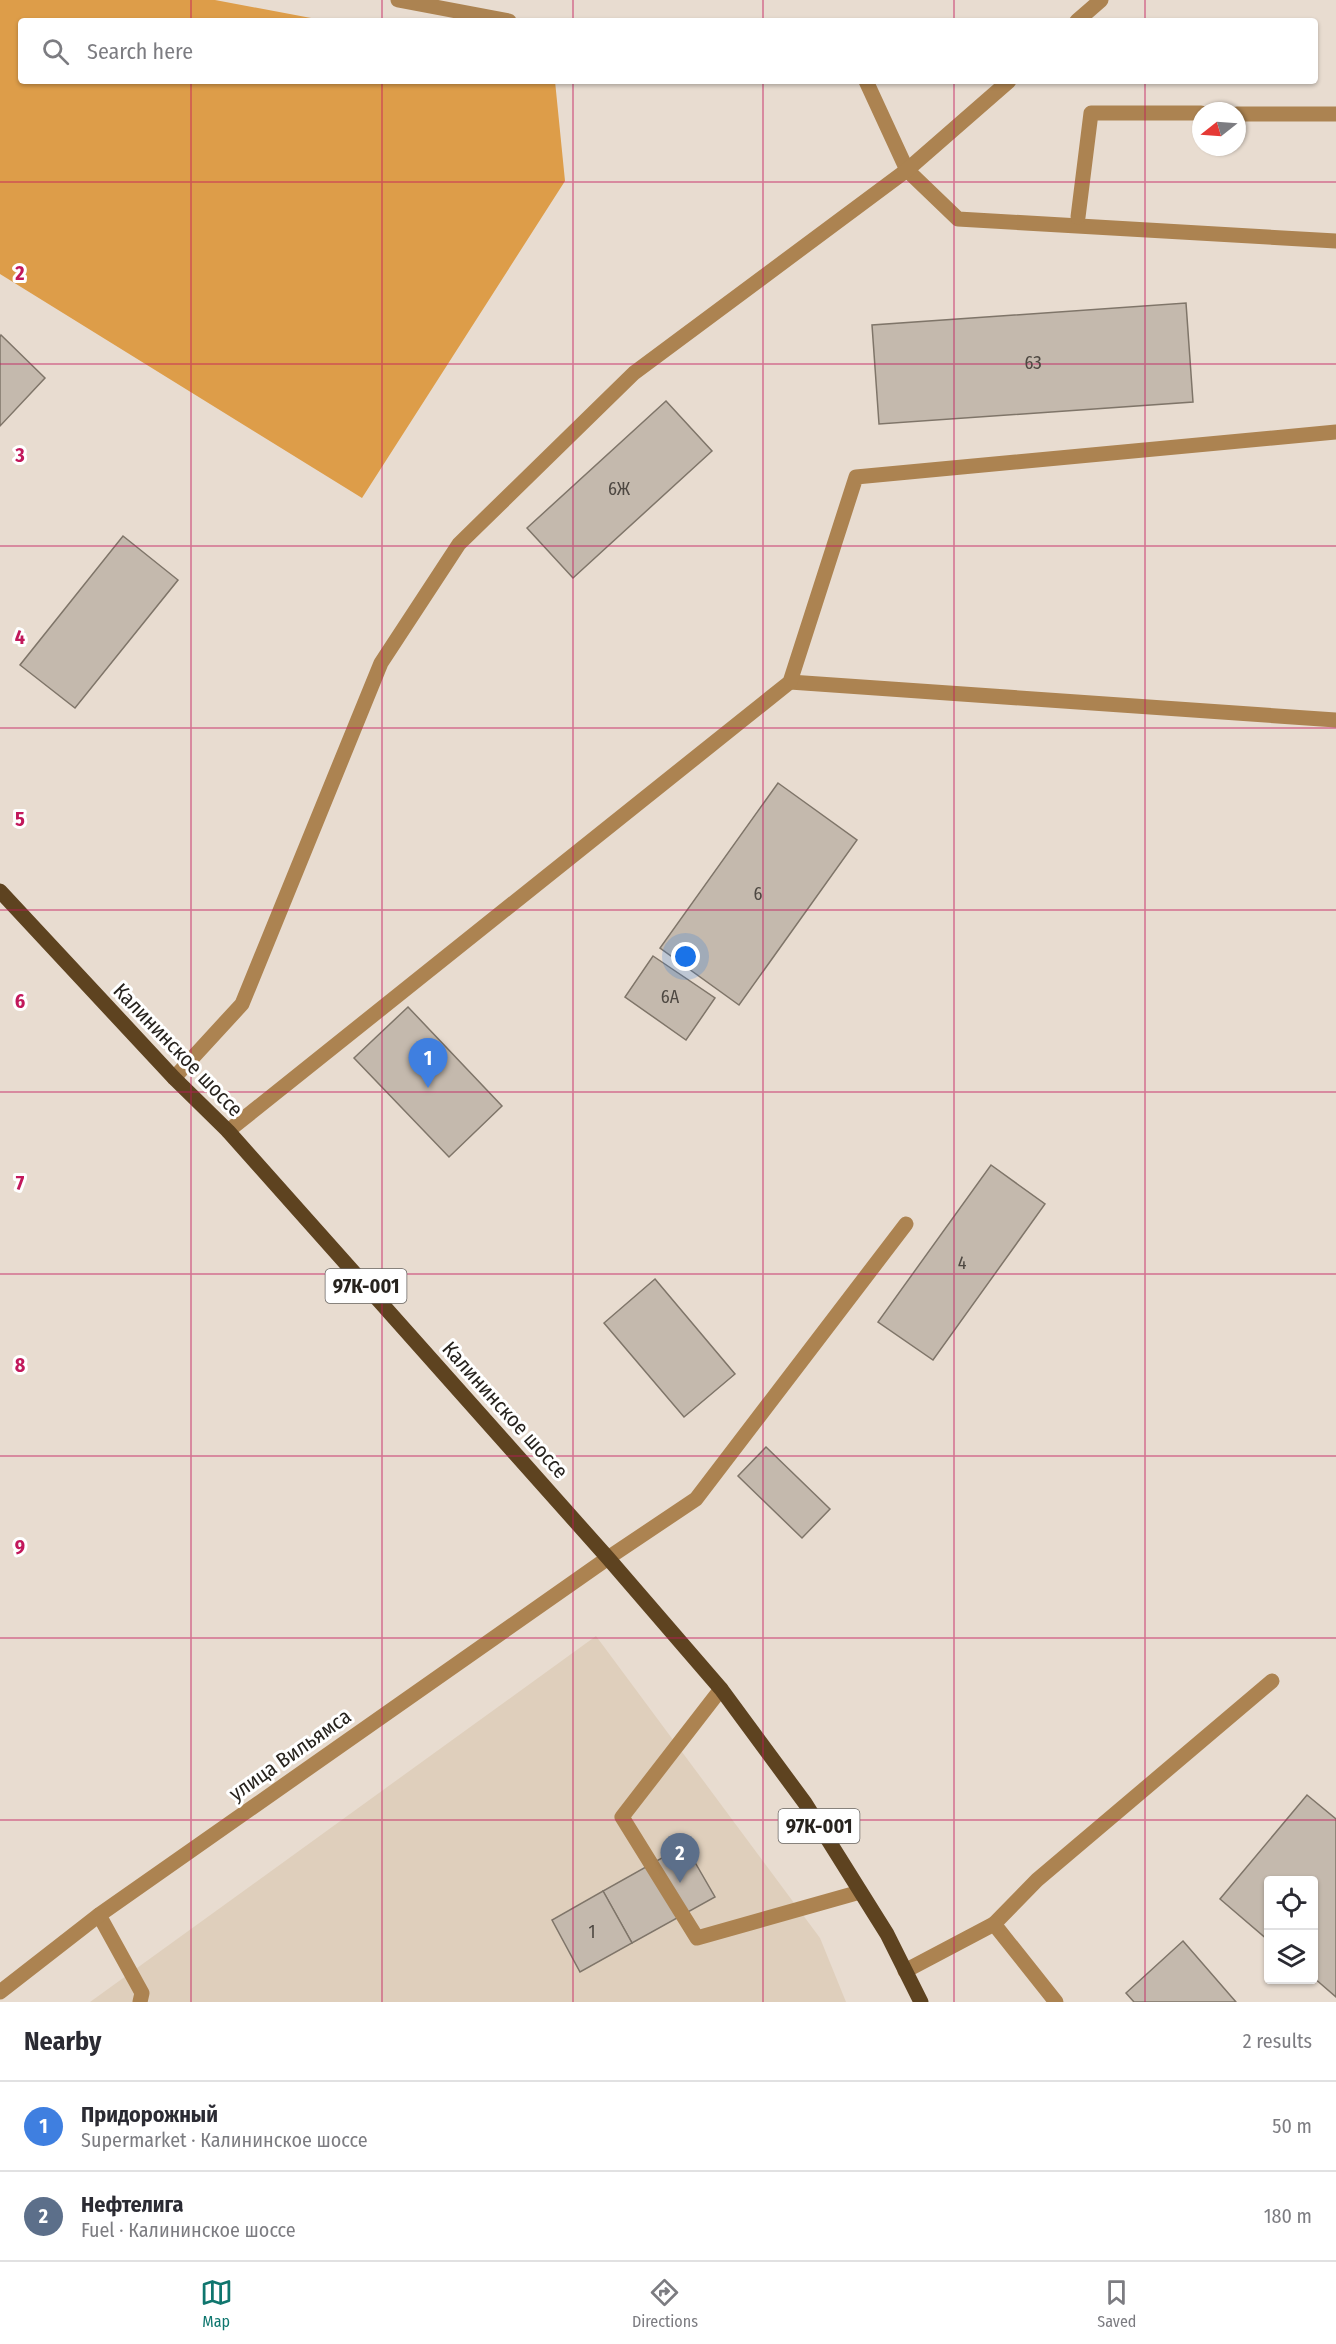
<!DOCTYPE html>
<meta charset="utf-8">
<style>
:root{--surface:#fff;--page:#f7f7f7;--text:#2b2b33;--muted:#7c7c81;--line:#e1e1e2;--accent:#0f766e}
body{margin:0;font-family:"Fira Sans Condensed",sans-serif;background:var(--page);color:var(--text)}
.controls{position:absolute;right:18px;bottom:18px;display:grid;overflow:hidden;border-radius:6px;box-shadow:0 2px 4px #0004}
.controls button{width:54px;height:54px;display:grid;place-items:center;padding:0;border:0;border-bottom:2px solid var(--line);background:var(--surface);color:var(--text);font:30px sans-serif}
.compass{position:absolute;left:1192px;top:102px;width:54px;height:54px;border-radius:50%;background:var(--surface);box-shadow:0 2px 4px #0004;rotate:253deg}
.you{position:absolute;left:686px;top:957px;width:21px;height:21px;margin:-15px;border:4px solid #fff;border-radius:50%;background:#1a73e8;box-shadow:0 0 0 9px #1a73e833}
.badge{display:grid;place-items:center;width:39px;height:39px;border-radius:50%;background:var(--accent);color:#fff;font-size:20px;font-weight:700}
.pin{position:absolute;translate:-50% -50px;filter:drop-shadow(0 2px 3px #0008)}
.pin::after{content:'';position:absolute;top:32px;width:21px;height:18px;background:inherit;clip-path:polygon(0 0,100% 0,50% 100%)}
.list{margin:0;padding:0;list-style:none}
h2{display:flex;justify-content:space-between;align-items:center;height:78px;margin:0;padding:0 24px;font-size:26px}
h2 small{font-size:20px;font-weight:400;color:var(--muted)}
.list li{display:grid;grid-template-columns:39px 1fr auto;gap:18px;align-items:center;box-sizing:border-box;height:90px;padding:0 24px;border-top:2px solid var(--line)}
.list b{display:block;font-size:22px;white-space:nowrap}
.list p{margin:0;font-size:20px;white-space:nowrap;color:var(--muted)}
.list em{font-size:20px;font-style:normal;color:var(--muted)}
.icon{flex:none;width:33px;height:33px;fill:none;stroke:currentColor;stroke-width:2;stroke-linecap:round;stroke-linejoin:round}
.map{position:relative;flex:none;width:1336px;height:2002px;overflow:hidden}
.search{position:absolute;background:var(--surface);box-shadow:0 2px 4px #0004;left:18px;right:18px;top:18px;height:66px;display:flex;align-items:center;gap:15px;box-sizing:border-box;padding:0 21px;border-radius:6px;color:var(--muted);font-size:22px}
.sheet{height:258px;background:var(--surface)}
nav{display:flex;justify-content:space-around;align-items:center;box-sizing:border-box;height:84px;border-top:2px solid var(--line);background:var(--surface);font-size:16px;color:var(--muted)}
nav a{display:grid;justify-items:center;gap:3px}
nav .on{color:var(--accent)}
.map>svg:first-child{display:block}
.built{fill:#dfcfbc}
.forest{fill:#dd9d49}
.building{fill:#c4b9ad;stroke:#7f7569;stroke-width:1.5}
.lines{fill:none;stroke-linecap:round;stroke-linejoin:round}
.lane{stroke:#ac8351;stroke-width:15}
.street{stroke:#ac8351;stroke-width:15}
.primary{stroke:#5e4320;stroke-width:15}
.grid{fill:none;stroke:#c2185b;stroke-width:1.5;stroke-opacity:0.55}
.labels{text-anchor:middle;stroke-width:6;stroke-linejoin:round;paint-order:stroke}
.number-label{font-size:18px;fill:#4e4842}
.shield{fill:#fff;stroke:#686562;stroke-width:1.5}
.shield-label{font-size:20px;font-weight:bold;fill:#27231e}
.street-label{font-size:21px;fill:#27231e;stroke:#fff}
.grid-label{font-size:20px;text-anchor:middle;font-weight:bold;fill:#c2185b;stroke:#fff;stroke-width:6;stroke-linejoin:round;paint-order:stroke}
</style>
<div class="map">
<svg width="1336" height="2002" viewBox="0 0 1336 2002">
<rect width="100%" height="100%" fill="#e8dcd0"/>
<path class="built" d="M596,1636L820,1938L846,2002H90Z"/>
<path class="forest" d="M0,0H215L327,21H21V81H555L565,181L362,498L0,274Z"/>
<g class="building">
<path d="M1186,303L1193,402L879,424L872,325Z"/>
<path d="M1,335L45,378L0,426V337Z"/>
<path d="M666,401L712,451L573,578L527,528Z"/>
<path d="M123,536L178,580L75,708L20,665Z"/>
<path d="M778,783L857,840L739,1005L660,948Z"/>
<path d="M653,956L715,998L686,1040L625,997Z"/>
<path d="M408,1007L502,1106L449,1157L354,1058Z"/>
<path d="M991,1165L1045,1204L933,1360L878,1322Z"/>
<path d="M655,1279L735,1374L684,1417L604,1323Z"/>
<path d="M766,1447L830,1509L802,1538L738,1476Z"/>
<path d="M1307,1795L1336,1819V1997L1314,1978V1880H1268V1940L1220,1899Z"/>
<path d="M685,1845L715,1897L632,1943L603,1891Z"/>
<path d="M603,1891L632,1943L580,1972L552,1920Z"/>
<path d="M1183,1941L1236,2002H1134L1126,1993Z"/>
</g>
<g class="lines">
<g class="lane">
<path d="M398,0L509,21"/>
<path d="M1077,21L1101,0"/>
<path d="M866,81L907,170L958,219L1336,241"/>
<path d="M1237,114H1336"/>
<path d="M1078,217L1091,113H1201"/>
<path d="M790,682L1336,720"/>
<path d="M174,1078L242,1004L381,663L459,544L634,373L907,170L1009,81"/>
<path d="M228,1131L790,682L856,477L1336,432"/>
<path d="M608,1558L696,1499L906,1224"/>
<path d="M721,1689L622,1817L697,1938L860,1892"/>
<path d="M99,1915L142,1993L140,2002"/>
<path d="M994,1924L1037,1880L1272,1681"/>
<path d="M905,1971L994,1924L1056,2002"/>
</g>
<path class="street" d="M0,1992L99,1915L608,1558"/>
<path class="primary" d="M0,891L174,1078L228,1131L608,1558L721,1689L805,1803L887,1934L921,2002"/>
</g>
<path class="grid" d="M191,0V21M382,0V21M573,0V21M763,0V21M954,0V21M1145,0V21M191,81V2002M382,81V2002M573,81V2002M763,81V2002M954,81V2002M1145,81V2002M0,182H1336M0,364H1336M0,546H1336M0,728H1336M0,910H1336M0,1092H1336M0,1274H1336M0,1456H1336M0,1638H1336M0,1820H1336"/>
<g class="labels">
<g class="number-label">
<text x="1033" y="369">6З</text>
<text x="619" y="495">6Ж</text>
<text x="758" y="900">6</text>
<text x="670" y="1003">6А</text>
<text x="962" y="1269">4</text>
<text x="592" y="1938">1</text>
</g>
<g class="shield">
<rect x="325.5" y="1269" width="81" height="34" rx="4.5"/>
<rect x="778.5" y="1809" width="81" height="34" rx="4.5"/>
</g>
<g class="shield-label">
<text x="366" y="1293">97К-001</text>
<text x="819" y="1833">97К-001</text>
</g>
<g class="street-label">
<text transform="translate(178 1050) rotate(46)" y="7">Калининское шоссе</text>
<text transform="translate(505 1410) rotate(48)" y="7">Калининское шоссе</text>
<text transform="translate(290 1755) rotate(-35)" y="7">улица Вильямса</text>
</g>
</g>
<g class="grid-label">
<text x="20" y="280">2</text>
<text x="20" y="462">3</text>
<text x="20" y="644">4</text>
<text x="20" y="826">5</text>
<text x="20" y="1008">6</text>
<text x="20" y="1190">7</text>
<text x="20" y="1372">8</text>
<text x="20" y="1554">9</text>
</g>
</svg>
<div class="controls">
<button><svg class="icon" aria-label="locate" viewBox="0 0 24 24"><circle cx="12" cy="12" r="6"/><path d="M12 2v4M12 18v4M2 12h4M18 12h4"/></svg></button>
<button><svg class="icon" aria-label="layers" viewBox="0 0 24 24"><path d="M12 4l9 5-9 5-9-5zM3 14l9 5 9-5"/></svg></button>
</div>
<svg class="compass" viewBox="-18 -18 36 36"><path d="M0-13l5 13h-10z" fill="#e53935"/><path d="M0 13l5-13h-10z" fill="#7c7c81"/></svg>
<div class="you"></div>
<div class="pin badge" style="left:428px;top:1088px;background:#3f7fe0">1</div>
<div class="pin badge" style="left:680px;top:1883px;background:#5c6f8a">2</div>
<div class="search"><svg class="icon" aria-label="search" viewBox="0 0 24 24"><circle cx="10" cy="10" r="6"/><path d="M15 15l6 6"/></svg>Search here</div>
</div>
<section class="sheet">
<h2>Nearby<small>2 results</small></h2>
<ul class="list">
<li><span class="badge" style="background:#3f7fe0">1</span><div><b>Придорожный</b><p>Supermarket · Калининское шоссе</p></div><em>50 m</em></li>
<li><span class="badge" style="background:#5c6f8a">2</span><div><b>Нефтелига</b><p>Fuel · Калининское шоссе</p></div><em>180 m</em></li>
</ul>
</section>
<nav>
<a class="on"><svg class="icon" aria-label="map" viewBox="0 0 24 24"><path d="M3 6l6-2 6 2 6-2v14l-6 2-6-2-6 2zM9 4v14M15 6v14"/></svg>Map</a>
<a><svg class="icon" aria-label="directions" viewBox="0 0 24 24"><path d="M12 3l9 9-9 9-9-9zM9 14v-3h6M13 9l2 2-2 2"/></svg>Directions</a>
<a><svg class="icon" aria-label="saved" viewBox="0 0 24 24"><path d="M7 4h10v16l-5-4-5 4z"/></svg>Saved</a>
</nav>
